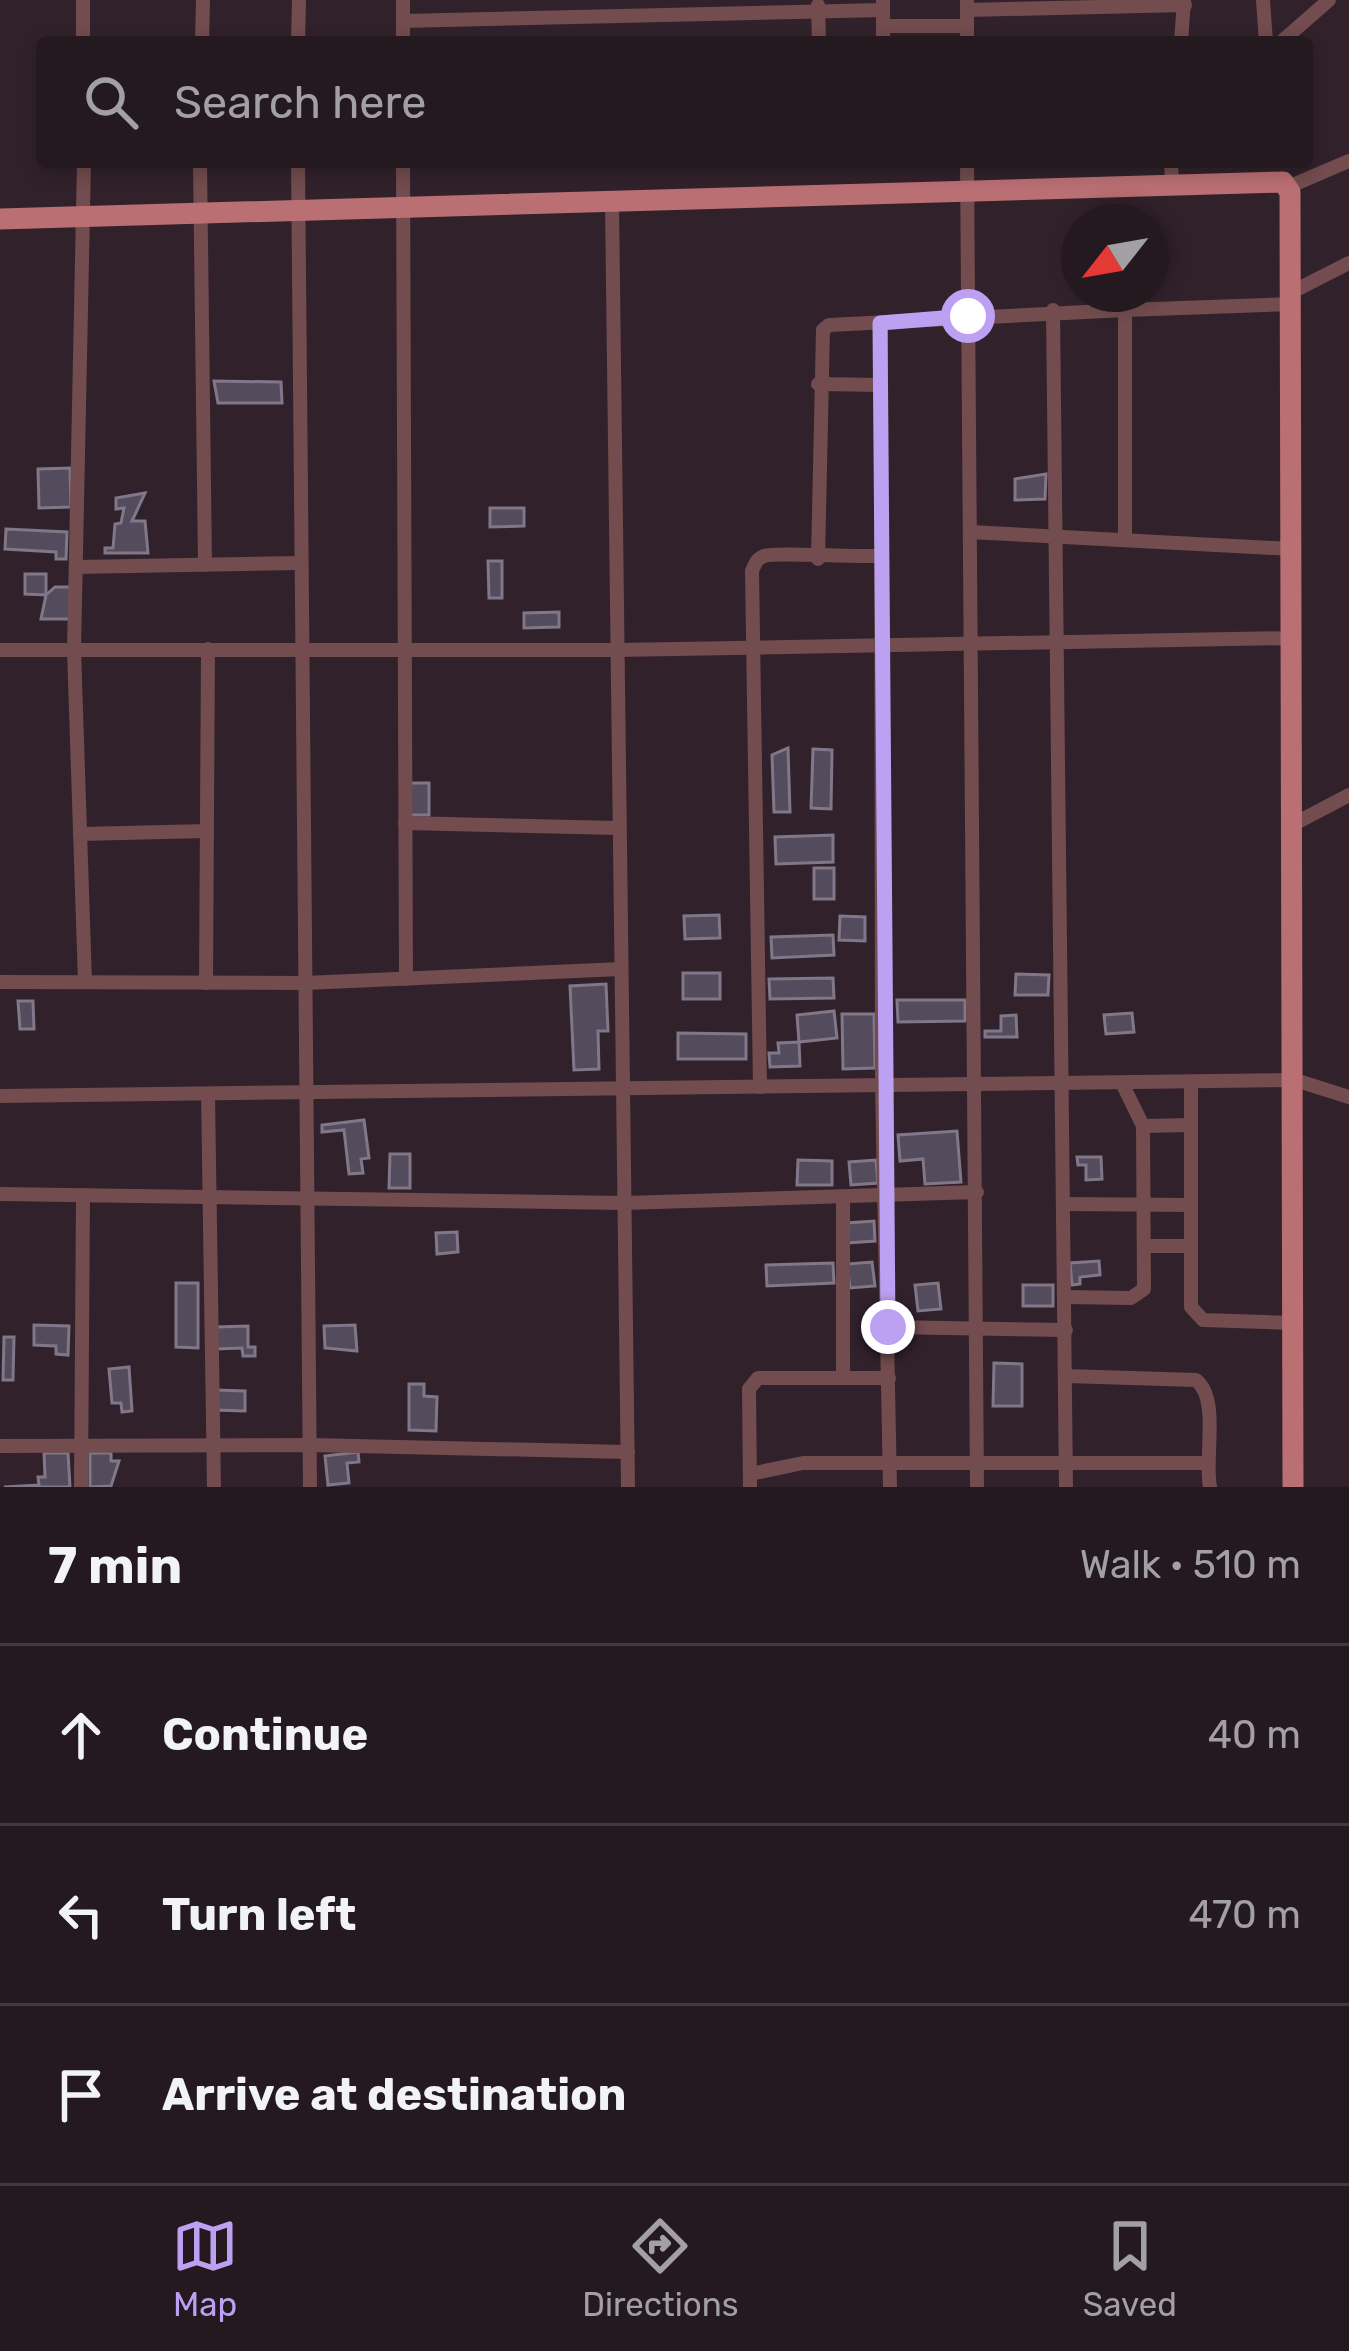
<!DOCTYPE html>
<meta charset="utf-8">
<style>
:root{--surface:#251920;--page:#31262d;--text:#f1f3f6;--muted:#a3a0a5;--line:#42383e;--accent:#bca0f2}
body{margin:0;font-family:Rubik,sans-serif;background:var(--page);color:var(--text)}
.compass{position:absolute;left:1061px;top:204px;width:108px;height:108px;border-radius:50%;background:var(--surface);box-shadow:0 6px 18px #0003;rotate:239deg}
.stop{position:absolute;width:36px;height:36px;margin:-27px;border:9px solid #bca0f2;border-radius:50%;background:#fff}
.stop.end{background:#bca0f2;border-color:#fff;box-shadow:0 3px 12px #0008}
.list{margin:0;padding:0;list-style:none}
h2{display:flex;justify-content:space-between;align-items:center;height:156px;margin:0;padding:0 48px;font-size:51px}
h2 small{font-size:39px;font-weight:400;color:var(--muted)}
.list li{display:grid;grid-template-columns:78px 1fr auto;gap:36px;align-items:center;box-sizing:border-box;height:180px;padding:0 48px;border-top:3px solid var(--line)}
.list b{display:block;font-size:45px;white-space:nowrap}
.list em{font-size:39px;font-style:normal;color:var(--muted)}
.icon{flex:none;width:66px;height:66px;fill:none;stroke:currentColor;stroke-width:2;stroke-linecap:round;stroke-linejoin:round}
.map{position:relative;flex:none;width:1349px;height:1487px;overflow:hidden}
.search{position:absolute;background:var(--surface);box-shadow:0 6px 18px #0003;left:36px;right:36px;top:36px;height:132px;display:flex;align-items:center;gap:30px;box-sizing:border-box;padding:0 42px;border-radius:12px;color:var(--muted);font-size:45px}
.sheet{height:696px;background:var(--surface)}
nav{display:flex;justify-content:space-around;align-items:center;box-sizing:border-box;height:168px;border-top:3px solid var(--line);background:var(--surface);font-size:33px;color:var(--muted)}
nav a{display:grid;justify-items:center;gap:6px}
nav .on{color:var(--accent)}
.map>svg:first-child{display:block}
.building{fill:#544c5c;stroke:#807789;stroke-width:3}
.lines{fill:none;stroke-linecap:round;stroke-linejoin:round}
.minor{stroke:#724c4e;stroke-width:14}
.primary{stroke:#ba6f73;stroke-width:21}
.route{stroke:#bca0f2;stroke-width:15}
</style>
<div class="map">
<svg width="1349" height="1487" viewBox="0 0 1349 1487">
<rect width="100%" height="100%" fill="#31212b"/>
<g class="building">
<path d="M214,381L281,382L282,403H218Z"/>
<path d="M70,468L71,507L39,508L38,469Z"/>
<path d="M1046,474L1045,499L1015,500V479Z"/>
<path d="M145,493L132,521H145L148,553H105V548H113L115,524L121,523L124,508L116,509V498Z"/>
<path d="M490,508H524V526L490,527Z"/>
<path d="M6,529L67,532L66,559H56V552L5,549Z"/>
<path d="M488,561H502V598H489Z"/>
<path d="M25,574H46V595L25,594Z"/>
<path d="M55,587H74V619H41L46,595Z"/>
<path d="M559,612V627L524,628V613Z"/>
<path d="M788,748L790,812H774L772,755Z"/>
<path d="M813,749L832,750L831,809L811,808Z"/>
<rect x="409" y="783" width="20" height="32"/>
<path d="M833,835V862L776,864L775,837Z"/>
<rect x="814" y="868" width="20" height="31"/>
<path d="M719,915L720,938L685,939L684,916Z"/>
<path d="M840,916L865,917V941L839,940Z"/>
<path d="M833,935L834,955L772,958L771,937Z"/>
<rect x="683" y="973" width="37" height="26"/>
<path d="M1016,974L1049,975L1048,995H1015Z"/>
<path d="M833,978L834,998L770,999L769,979Z"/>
<path d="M606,984L608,1031H598L599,1069L574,1070L570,986Z"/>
<path d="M897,1000H965V1021L898,1022Z"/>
<path d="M18,1001H33L34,1029H20Z"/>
<path d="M834,1011L837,1038L799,1042L797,1015Z"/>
<path d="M1132,1013L1134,1032L1106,1034L1104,1015Z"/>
<path d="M842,1014H874L875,1068L843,1069Z"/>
<path d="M1016,1015L1017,1037H985V1031H1001V1016Z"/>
<path d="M678,1033L746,1034V1059H678Z"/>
<path d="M799,1042L800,1066L770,1067L769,1053H779L778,1043Z"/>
<path d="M364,1120L369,1158L361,1159L363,1173L349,1174L344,1130L322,1132V1125Z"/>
<path d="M957,1131L961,1182L925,1184L923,1159L900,1161L898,1135Z"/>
<path d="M390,1154H410V1188H389Z"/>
<path d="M1077,1157H1101L1102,1179L1086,1180V1165H1078Z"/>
<path d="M798,1160L832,1161V1185H797Z"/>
<path d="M876,1160L878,1183L851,1185L849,1162Z"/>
<path d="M874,1221L875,1241L848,1243L847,1223Z"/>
<path d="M457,1232L458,1252L437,1254L436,1233Z"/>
<path d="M1099,1261L1100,1275L1080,1277V1284L1072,1285L1070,1263Z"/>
<path d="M872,1262L875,1286L850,1288L847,1264Z"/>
<path d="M833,1263L834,1283L767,1286L766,1265Z"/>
<path d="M176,1283H198V1348L176,1347Z"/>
<path d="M938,1283L941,1309L918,1311L915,1285Z"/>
<rect x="1023" y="1285" width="30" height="21"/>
<path d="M34,1325L69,1326L68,1355L56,1354V1346L34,1345Z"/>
<path d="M355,1325L357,1351L325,1348L324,1326Z"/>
<path d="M248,1326V1347H255V1356H243L242,1348L216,1349V1327Z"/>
<path d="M4,1337H14L13,1380H3Z"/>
<path d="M994,1363L1022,1364V1406H993Z"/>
<path d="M129,1367L132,1411L122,1412L121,1403H112L109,1369Z"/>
<path d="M409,1384H424V1396L437,1397L436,1431L409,1430Z"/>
<path d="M215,1390L245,1391V1411L214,1410Z"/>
<path d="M358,1452L359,1462L347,1463L349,1483L328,1485L325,1456Z"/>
<path d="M44,1453H68L70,1487H4L39,1485L38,1477H45Z"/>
<path d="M90,1453H111V1461H119L111,1486L90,1487Z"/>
</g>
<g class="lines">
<g class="minor">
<path d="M83,0V42"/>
<path d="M403,0V42"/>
<path d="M883,0V42"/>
<path d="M967,0V42"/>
<path d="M1263,0L1266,42"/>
<path d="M818,5L819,42"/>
<path d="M967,10L1185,5"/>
<path d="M403,21L883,10"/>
<path d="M883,26H967"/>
<path d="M202,42L203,0"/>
<path d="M298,42L299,0"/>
<path d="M1181,42L1184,0"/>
<path d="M1281,42L1329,0"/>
<path d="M84,162L74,650L85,982"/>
<path d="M200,162L205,565"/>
<path d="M298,162L310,1487"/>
<path d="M403,162L406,979"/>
<path d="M967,162L977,1487"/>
<path d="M1171,162L1172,184"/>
<path d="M1288,187L1349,161"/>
<path d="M612,203L628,1487"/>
<path d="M1292,292L1349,263"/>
<path d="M1053,310L1066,1487"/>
<path d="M1125,310L1292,304"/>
<path d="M881,323L882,1085L890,1487"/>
<path d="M818,384L881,385"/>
<path d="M970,532L1292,549"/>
<path d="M818,559L823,330L829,325L1125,310V540"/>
<path d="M76,567L301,563"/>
<path d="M0,650H617L1292,638"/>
<path d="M405,823L619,828"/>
<path d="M1290,826L1349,795"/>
<path d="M80,834L207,831"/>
<path d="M0,982L305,983L621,969"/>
<path d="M206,983L208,649"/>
<path d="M1191,1082V1307L1203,1320L1293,1323"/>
<path d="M760,1087L752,571C756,563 755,560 764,556C772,552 862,557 880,556"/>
<path d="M208,1094L214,1487"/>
<path d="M0,1096L1295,1080L1349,1097"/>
<path d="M1143,1126L1191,1125"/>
<path d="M0,1194L624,1203L977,1192"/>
<path d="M843,1197V1378"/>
<path d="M1065,1204L1191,1205"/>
<path d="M1145,1246H1191"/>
<path d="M1066,1297L1131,1298L1144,1289L1143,1126L1122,1083"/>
<path d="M888,1327L1066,1330"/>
<path d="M1066,1376L1196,1380C1220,1399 1204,1457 1210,1487"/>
<path d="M0,1446L310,1445L628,1452"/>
<path d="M750,1474L803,1463H1205"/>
<path d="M81,1487L83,1195"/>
<path d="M750,1487L749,1389L758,1378H889"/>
</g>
<path class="primary" d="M0,219L1283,182L1290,192L1293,1487"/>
</g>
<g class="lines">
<path class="route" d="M888,1327L880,323L968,316"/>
</g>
</svg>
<svg class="compass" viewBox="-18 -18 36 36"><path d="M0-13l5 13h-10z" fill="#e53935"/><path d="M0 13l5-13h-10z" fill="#a3a0a5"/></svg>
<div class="stop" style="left:968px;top:316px"></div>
<div class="stop end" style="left:888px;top:1327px"></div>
<div class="search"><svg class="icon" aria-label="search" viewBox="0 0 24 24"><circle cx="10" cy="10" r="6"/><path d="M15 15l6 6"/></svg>Search here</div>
</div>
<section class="sheet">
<h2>7 min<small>Walk · 510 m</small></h2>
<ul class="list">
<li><svg class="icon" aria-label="ahead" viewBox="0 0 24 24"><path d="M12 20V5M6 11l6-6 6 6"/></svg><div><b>Continue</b></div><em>40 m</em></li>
<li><svg class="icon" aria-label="left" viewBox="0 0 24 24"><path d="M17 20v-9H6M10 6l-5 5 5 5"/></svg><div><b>Turn left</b></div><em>470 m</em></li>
<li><svg class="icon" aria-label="arrive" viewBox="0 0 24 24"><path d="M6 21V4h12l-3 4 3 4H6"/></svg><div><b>Arrive at destination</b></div></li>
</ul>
</section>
<nav>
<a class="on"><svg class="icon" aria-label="map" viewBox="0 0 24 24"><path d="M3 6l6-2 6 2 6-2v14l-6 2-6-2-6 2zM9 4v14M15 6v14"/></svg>Map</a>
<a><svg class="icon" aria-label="directions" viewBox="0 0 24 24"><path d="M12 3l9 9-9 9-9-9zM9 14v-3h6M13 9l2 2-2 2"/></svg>Directions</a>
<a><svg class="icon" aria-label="saved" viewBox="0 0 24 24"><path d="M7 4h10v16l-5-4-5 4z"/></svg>Saved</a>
</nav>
